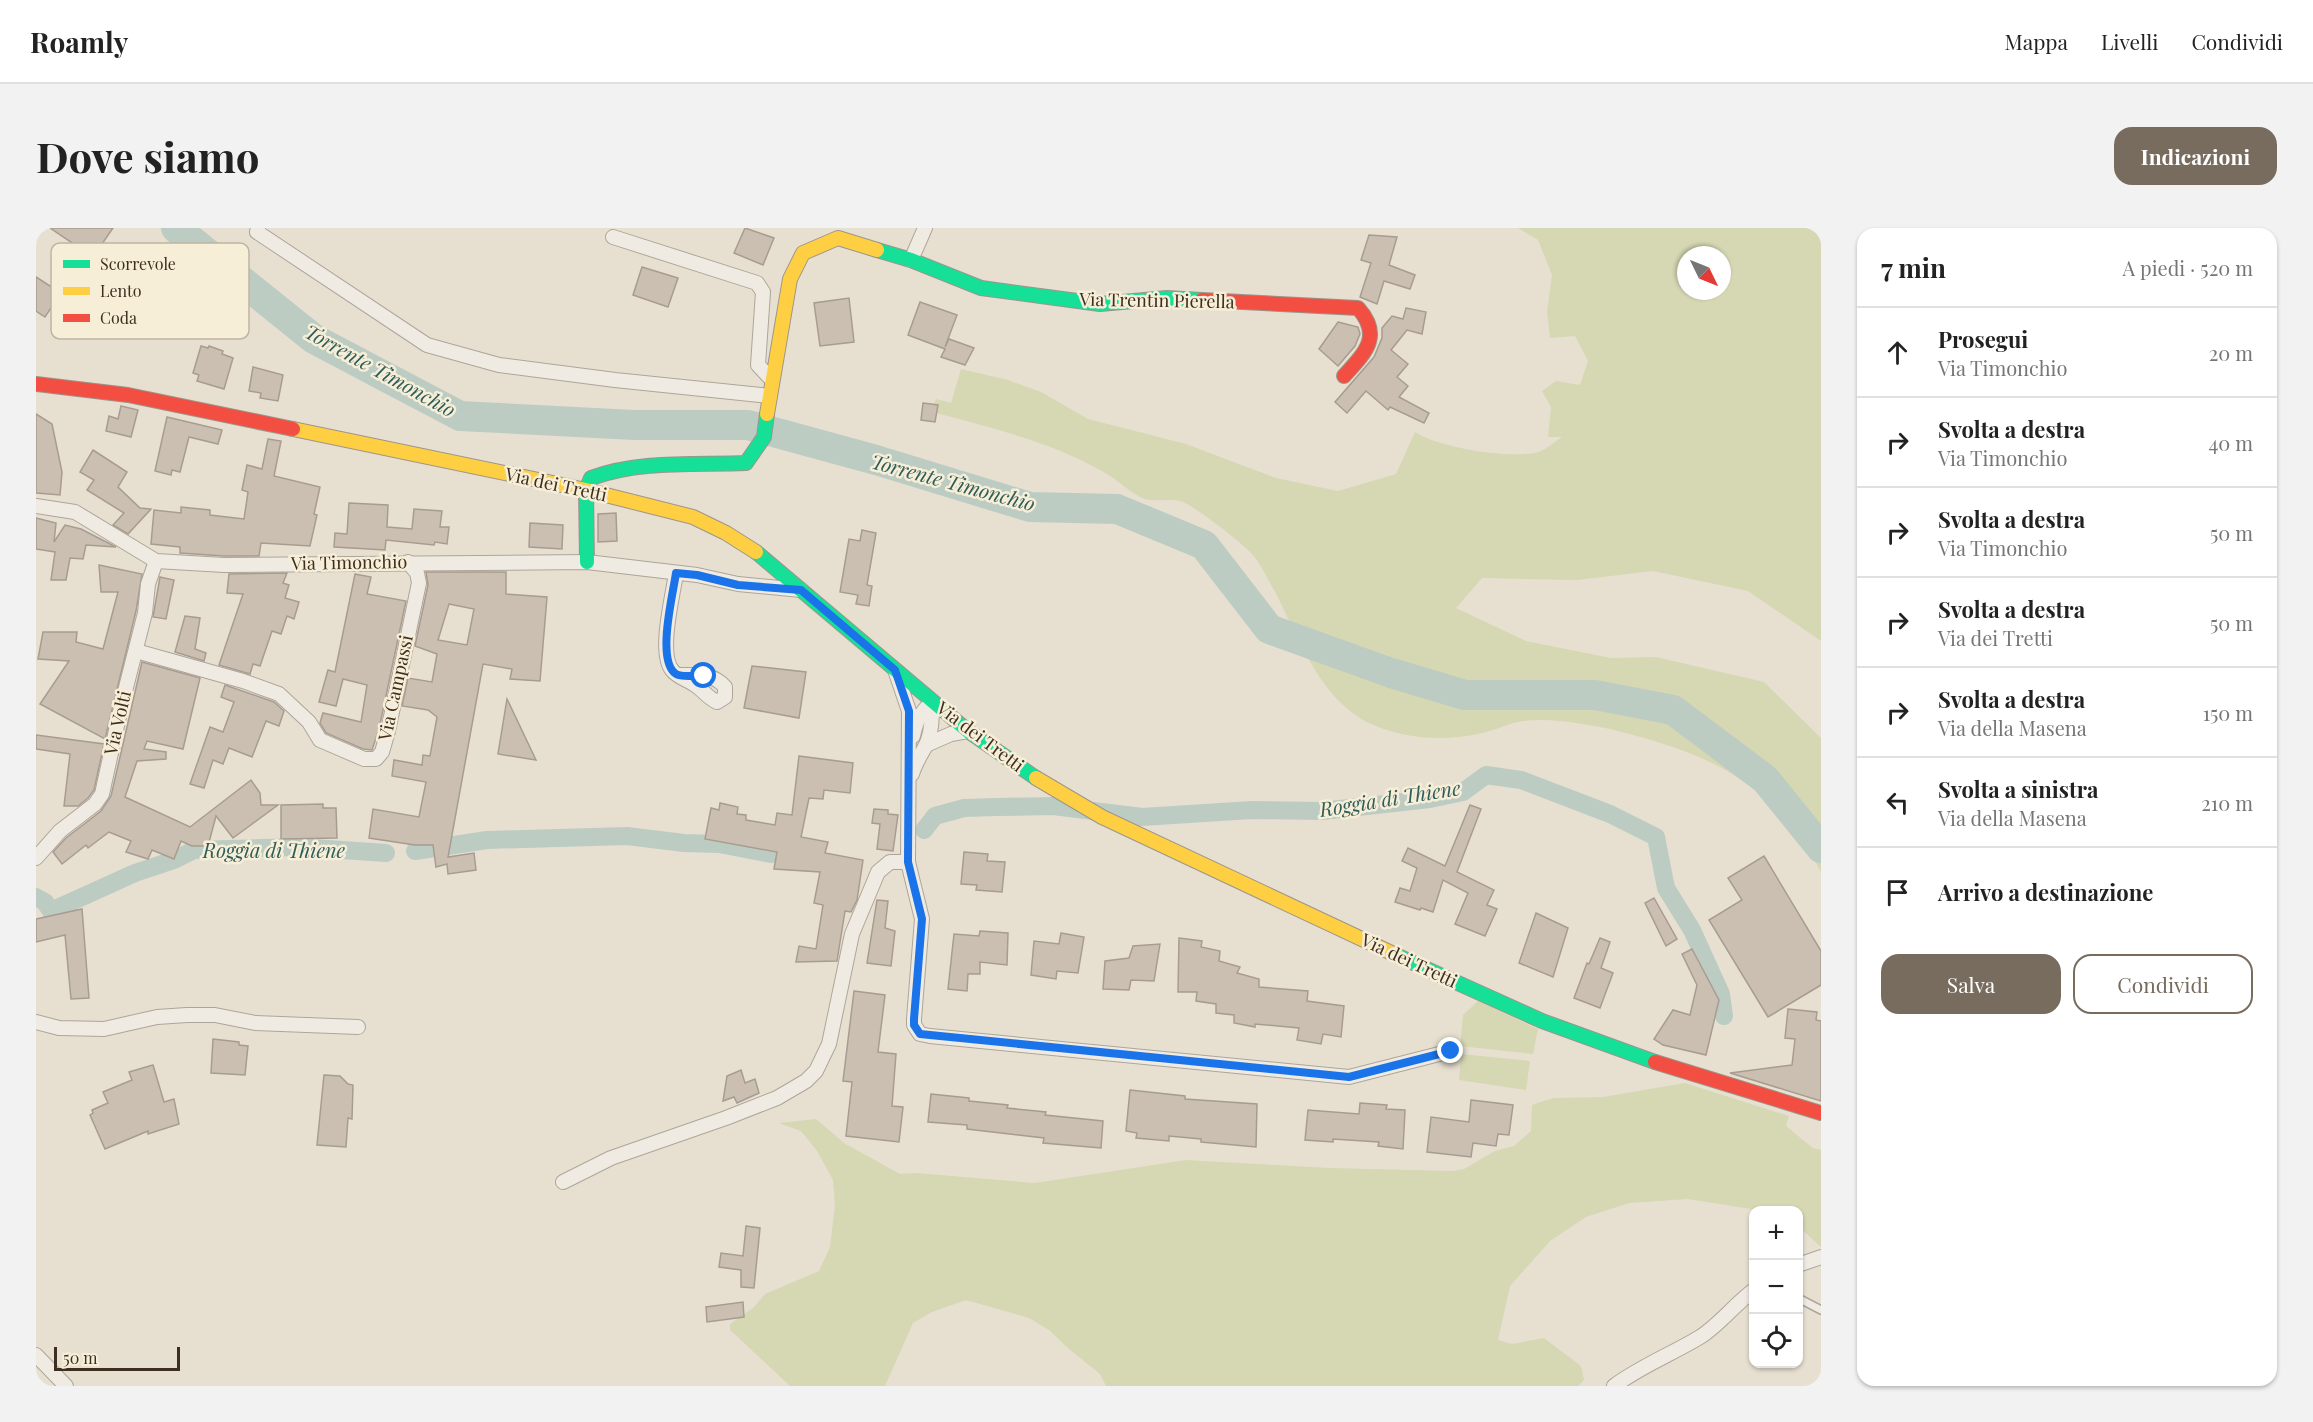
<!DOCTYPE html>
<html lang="it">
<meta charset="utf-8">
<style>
:root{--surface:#fff;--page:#f2f2f2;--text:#222;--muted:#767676;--line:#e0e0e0;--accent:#786c5e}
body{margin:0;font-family:"Playfair Display",serif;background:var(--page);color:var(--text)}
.controls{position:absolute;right:18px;bottom:18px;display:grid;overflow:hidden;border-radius:12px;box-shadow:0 2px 4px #0004}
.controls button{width:54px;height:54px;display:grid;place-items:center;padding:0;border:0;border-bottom:2px solid var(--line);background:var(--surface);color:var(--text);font:30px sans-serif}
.compass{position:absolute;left:1641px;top:18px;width:54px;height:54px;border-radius:50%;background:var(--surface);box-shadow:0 2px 4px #0004;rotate:133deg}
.scale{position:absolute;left:18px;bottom:15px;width:126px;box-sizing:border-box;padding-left:6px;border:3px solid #3d2e20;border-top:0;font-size:16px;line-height:21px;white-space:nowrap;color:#3d2e20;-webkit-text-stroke:4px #f7eed8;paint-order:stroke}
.stop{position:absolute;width:18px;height:18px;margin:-14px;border:4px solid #1a73e8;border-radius:50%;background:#fff}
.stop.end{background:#1a73e8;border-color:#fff;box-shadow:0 2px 6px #0008}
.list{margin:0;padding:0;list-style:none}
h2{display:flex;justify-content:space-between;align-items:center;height:78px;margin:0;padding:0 24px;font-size:26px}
h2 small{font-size:20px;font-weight:400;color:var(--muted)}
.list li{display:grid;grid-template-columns:39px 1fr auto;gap:18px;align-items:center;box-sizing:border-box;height:90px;padding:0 24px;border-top:2px solid var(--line)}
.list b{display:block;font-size:22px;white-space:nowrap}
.list p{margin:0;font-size:20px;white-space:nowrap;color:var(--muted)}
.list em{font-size:20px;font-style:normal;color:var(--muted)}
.actions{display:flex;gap:12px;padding:18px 24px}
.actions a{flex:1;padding:14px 0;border:2px solid var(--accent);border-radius:18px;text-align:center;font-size:21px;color:var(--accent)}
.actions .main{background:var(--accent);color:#fff}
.icon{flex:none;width:33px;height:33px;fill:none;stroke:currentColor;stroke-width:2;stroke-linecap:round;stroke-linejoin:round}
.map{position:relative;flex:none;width:1785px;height:1158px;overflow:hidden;border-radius:18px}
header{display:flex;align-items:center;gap:36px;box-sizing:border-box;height:84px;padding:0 30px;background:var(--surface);border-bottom:2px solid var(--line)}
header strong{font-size:28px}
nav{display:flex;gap:33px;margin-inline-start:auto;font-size:21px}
.intro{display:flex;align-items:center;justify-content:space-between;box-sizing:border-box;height:144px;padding:0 36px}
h1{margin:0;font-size:42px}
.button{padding:15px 27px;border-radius:18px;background:var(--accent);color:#fff;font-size:21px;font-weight:700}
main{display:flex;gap:36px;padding:0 36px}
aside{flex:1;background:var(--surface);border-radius:18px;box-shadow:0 2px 4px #0004}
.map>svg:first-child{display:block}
.green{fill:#d6d7b3;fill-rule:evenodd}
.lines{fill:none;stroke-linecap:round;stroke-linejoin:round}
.canal{stroke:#bcccc2;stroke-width:18}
.river{stroke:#bcccc2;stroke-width:30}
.building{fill:#cbbfb2;stroke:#a89c90;stroke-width:1.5;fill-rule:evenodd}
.lane-casing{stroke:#ada599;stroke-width:10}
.street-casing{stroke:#ada599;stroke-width:16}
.fast-casing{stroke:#9c958a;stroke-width:16}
.slow-casing{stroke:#9c958a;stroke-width:16}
.jam-casing{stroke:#9c958a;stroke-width:16}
.lane{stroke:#efebe3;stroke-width:7}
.street{stroke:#efebe3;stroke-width:14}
.fast{stroke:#16e098;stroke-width:14}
.slow{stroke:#ffcf43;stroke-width:14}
.jam{stroke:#f24e42;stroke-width:14}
.route{stroke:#1a73e8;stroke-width:8}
.labels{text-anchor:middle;stroke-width:5;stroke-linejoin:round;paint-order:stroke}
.street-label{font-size:18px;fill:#3d2e20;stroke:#f7eed8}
.water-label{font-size:20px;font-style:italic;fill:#2f5d5a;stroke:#f7eed8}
.key{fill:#f7eed8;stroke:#bfb4a1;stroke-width:1.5}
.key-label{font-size:16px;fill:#3d2e20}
</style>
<header>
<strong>Roamly</strong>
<nav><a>Mappa</a><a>Livelli</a><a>Condividi</a></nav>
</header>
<div class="intro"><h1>Dove siamo</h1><a class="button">Indicazioni</a></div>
<main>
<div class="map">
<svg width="1785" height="1158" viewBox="0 0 1785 1158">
<rect width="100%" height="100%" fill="#e7e0d1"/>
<g class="green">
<path d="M1482,0H1785V413L1712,363L1617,343L1541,352L1446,350L1420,380L1490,413L1575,430L1620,429L1728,454L1785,510V644C1771,620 1757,592 1734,574C1717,560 1697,545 1676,535C1630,513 1538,487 1487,493C1473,495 1460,502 1446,505C1409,514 1369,511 1335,496C1280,470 1261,402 1233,353C1228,344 1223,334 1216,326C1206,315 1160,279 1147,274C1134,269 1117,276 1104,269C1090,262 1079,249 1064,242C1013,213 952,199 896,184L900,171L915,175L925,141L972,152L1005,164L1052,191L1150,216L1240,250L1302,263L1360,246L1379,204C1404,220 1469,230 1498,225C1508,224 1518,214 1526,209H1512L1515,179L1506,163L1520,153L1544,157L1552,133L1539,108L1514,110L1511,84L1516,47L1502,12ZM1650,27H1686V63H1650Z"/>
<path d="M1442,773L1502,801L1497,826L1424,818L1427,787Z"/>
<path d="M1425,826L1494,833L1490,862L1423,852Z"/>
<path d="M1649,855L1753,888L1750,898L1777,920L1785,922V1019L1763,999L1762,982H1721L1652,971L1593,975L1550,989L1514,1013L1474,1058L1462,1112L1476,1116L1508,1110L1545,1138L1548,1152L1542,1158H1070L1064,1146L1033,1121L1013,1102L993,1090L930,1072L896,1084L877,1095L849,1158H754L694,1102V1096L717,1080L729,1066L783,1043L794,1019L799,977L797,952L781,923L765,903L743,895L780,891L808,915L864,946L880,945L999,955L1150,932L1294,940L1417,943L1428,941L1459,923L1478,918L1495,903L1496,877L1517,870L1567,869Z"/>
</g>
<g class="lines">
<g class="canal">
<path d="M888,602L899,588L928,580L961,579L1017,578L1106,589L1216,582L1286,583L1394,571L1427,564L1450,547L1485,552L1574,586L1620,609L1630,660L1656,702L1685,766L1688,788"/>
<path d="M379,623L451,612L591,608L648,615L683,616L735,626"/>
<path d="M0,669L9,674L15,683L99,645L138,632L158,622L263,619L350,625"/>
</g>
<path class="river" d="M140,0L278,111L424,188L598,197H712L840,232L994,279L1081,281L1168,317L1233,401L1355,445L1429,467H1559L1637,482L1729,551L1785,620"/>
</g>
<g class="building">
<path d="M14,0H77L57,29Z"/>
<path d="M709,0L738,10L727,37L698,25Z"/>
<path d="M1333,7L1361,9L1353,37L1379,47L1374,61L1348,53L1341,76L1324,69L1335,35L1325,32Z"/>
<path d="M606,39L642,50L632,79L597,67Z"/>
<path d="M0,49L25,65L9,89L0,83Z"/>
<path d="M813,70L818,114L784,118L778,75Z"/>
<path d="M884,74L921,87L909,119L913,111L938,120L929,137L905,129L909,121L872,107Z"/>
<path d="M1370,80L1390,84L1386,106L1371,102L1355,122L1372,136L1361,149L1372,158L1363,169L1393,185L1388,195L1354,179L1352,182L1330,163L1311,185L1299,174L1338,129L1346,110V100L1356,88L1367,91Z"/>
<path d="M1302,94L1322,99L1324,106L1319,118L1302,138L1283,121Z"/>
<path d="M165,118L172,120L173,118L187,123L186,126L197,130L188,161L161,153L163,147L157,145Z"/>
<path d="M217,139L247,147L242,173L224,170L225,165L213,163Z"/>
<path d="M887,175L902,177L899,194L885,192Z"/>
<path d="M85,178L102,182L95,209L70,203L73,188L82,191Z"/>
<path d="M0,186L16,196L26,244L24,267L0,265Z"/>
<path d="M131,189L186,202L182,216L153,209L144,244L136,242L135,247L119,243Z"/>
<path d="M232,211L245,213L238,248L284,259L278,286L281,287L274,318L225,315L223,328H188L144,325V319L115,316L118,282L145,285V279L174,282V287L208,291L212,264L206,262L211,237L226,241Z"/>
<path d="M57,222L91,244L82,259L104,280L115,281L92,306L77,297L88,285L51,262L58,252L44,244Z"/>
<path d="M313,275L352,277L351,299L376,301L378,281L406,283L404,299H413L411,316L399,314L398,317L350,312L349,322L298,319L299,305L311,306Z"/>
<path d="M580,285L581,313L562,314V286Z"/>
<path d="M0,290L20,295L18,314L29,297L45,301L80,319L50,317L47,331L34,330L30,352H15L19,324L0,321Z"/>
<path d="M494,295L527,297L526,321L493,319Z"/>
<path d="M826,302L840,305L831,357L836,358L833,378L820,376L822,367L804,364L813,311L824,313Z"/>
<path d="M63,337L106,346L100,383L69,511L4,476L33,433L2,431L7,404H41L40,414L67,421L82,364H65Z"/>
<path d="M390,344H470V366L511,369L504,453L474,451L476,441L447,436L412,629L438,625L440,642L412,646L411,636L400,639L397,617H379L333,610L337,581L383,589L390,554L356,548L358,532L386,537L387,527L394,528L401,489L392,482L366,478L372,450L396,454L401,426L379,418L392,357ZM413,376L438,381L431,417L402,412Z"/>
<path d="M251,345L247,355L253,357L249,370L263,374L258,391L251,388L245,406L236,403L224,438L217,436L214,446L183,437L207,366L191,365L193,346Z"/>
<path d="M319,346L335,349L331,366L370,373L343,501L336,522L327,521L290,505L284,495L287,485L325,494L331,457L307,451L300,478L283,474L292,442L299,444Z"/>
<path d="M124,349L138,352L130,391L117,389Z"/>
<path d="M149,388L164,390L159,421L170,425L168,433L139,424Z"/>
<path d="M106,434L164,450L147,521L111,513L108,521L130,524V531L101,533L89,569L154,599L215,552L224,565L225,577H242L197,610L180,588L172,618H156L145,613L138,631L116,622L112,631L90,624L95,613L73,604L52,620L50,617L26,636L17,624L30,610L65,583L75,568Z"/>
<path d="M716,438L770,444L763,490L708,480Z"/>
<path d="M189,457L238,474L248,483L243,498L230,493L216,529L193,520L187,536L177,532L168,560L154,556L174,499L187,504L198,474L185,469Z"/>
<path d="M471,471L500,532L462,526Z"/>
<path d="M0,507L68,516L58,562L52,570L42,578H28L34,526L0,521Z"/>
<path d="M763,528L817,535L814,565L788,562L787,571L773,570L765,609L792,614L789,625L827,632L821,672L815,684L809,683L801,733L760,734L763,718L780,721L787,677L778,675L784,644L738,641L741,624L669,611L675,580L683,582L684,575L702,579L701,586L710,587V592L739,597L741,585L756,587Z"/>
<path d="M287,576V580H300L301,610L245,611V577Z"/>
<path d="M1434,577L1445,581L1421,644L1458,662L1451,677L1461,681L1449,708L1419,696L1432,665L1407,652L1397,684L1385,680L1384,682L1359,674L1364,660L1374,663L1381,640L1366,633L1372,620L1409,638Z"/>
<path d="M838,581L852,582V586L862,587L857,623L841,621L844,596L836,595Z"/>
<path d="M928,624L952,626L951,633L969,634L966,664L940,662L941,657L925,656Z"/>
<path d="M1728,628L1785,723V757L1732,789L1673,692L1706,672L1692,650Z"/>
<path d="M1618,670L1641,711L1630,718L1609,675Z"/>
<path d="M841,672L852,673L849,700L859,703L855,738L831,735Z"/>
<path d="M46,681L53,770L35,771L29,707L0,714V691Z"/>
<path d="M1500,685L1532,700L1517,749L1483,735Z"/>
<path d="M944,703L972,705L971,737L944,734V746H932L931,763L912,761L918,706L943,708Z"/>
<path d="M1025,705L1048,709L1042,745L1021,743L1020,751L995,747L998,713L1023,716Z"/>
<path d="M1143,710L1166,713L1165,719L1184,723L1183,733L1204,739L1201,745L1223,751V759L1272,763L1271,773L1308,778L1305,809L1287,806L1285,816L1261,812L1263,800L1219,796V799L1198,795V787L1180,785V776L1160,773L1161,764H1142Z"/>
<path d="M1564,710L1574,714L1565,740L1577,745L1564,780L1538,770L1551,735L1553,736Z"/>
<path d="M1124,716L1118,753L1095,752L1093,762L1067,761L1069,733L1093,730L1097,718Z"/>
<path d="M1656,721L1683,772L1670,827L1627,817L1618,811L1637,782L1654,787L1661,757L1646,726Z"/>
<path d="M818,763L849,767L842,824L860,826L856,878L867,879L863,914L810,908L816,854L807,853Z"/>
<path d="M1752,781L1781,784L1780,792L1785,793V873L1694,845L1756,837L1759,811L1749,810Z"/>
<path d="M177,811L203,814V817L212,818L209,847L175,845Z"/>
<path d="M117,837L128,874L138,871L143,896L112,906V903L69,921L54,887L57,885L56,882L72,875L67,864L96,852L93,844Z"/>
<path d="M705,842L709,855L719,851L723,865L701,875L698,869L687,873L691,848Z"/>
<path d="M288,847L304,848L312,856L317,857L316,891L312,890L310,919L281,917Z"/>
<path d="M1094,862L1149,868V871L1221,876L1220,919L1165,914V911L1133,908V913L1100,910L1101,905L1090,903Z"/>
<path d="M895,866L933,870V873L972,877L971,880L1010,884L1009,887L1067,893L1065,920L1007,915L1008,910L931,901V897L892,894Z"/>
<path d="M1435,872L1477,877L1473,907L1462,906L1460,918L1437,915L1435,929L1391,924L1395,889L1433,894Z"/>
<path d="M1324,875L1351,877L1350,881L1369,882L1367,921L1342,918L1343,914L1297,911V914L1269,912L1272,882L1323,886Z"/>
<path d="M710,998L724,1000L718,1060L705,1059V1042L683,1039L685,1025L707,1028Z"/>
<path d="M707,1074L708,1089L671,1094L670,1079Z"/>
</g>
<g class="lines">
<defs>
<path id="lane" d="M1762,1070L1785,1082"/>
<g id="street">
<path d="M222,0L221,4L391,117L463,137L579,152L734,168"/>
<path d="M577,9L721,55L727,64L722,137L736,152"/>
<path d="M875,32L889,0"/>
<path d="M0,278L39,284L120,333L188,337L551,334L661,347L702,356L765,362"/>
<path d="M640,345C637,368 622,424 636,442C641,449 652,452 659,457C667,462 672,470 681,474L689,469V459C678,445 659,447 643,447"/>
<path d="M100,423L207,453L243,466L273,494L284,512L328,531H340L346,524L352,503L383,355L381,345L372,334"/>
<path d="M859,442L873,483L872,634L886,691L878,791V797L884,806L894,808L1313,849L1415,823"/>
<path d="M877,508C880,493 885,484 896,474"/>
<path d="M890,517L915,506L932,503"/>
<path d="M876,546C879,536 884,528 889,519C896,506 896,489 896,474"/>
<path d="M0,630L24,603L59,576L66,566L86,475L109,385L112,356L120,333"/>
<path d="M0,794L23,800L68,801L121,789L151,787H179L219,795L322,799"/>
<path d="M527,954L575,930L690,890L741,870L770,853L780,843L793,816L816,706L842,644L854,634H872"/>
<path d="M1762,1037L1785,1029"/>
<path d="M0,1127L30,1158"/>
<path d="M1578,1158C1605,1138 1636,1126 1664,1109C1682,1098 1699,1076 1718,1062"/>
</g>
<g id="fast">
<path d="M841,22L875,32L945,60L1064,76L1131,70L1166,72"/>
<path d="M720,324L932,503L1000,550"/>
<path d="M551,334L550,262L555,250C604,232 659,237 710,235L728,209L731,186"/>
<path d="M1362,728L1506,793L1619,834"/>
</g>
<g id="slow">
<path d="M731,186L754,51L767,25L802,10L841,22"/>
<path d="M257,201L550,262L657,289L690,305L720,324"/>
<path d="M1000,550L1066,589L1362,728"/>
</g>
<g id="jam">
<path d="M1166,72L1322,80C1347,108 1329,125 1308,148"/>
<path d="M0,156L92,167L257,201"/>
<path d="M1619,834L1785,885"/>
</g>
</defs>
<use href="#lane" class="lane-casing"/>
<use href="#street" class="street-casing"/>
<use href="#fast" class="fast-casing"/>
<use href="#slow" class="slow-casing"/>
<use href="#jam" class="jam-casing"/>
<use href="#lane" class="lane"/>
<use href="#street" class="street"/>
<use href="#fast" class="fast"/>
<use href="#slow" class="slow"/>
<use href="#jam" class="jam"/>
</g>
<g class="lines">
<path class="route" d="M668,448C660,447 646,450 640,446C620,433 637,366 640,345L661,347L702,357L765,362L859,442L873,483L872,634L886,691L878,791V797L884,806L1313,849L1415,823"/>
</g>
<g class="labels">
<g class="street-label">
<text transform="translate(1121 73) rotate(1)" y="6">Via Trentin Pierella</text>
<text transform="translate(520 257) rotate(12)" y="6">Via dei Tretti</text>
<text transform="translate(313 335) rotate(-1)" y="6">Via Timonchio</text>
<text transform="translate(360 460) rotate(-78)" y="6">Via Campassi</text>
<text transform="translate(82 495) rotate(-77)" y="6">Via Volti</text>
<text transform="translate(944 509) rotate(37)" y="6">Via dei Tretti</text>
<text transform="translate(1373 733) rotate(25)" y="6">Via dei Tretti</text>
</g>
<g class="water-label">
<text transform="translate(344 143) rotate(29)" y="7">Torrente Timonchio</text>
<text transform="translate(917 255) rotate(15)" y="7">Torrente Timonchio</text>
<text transform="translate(1354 571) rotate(-9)" y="7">Roggia di Thiene</text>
<text x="238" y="630">Roggia di Thiene</text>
</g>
</g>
<rect x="15" y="15" width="198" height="96" rx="9" class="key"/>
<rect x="27" y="32" width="27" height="8" fill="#16e098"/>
<rect x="27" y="59" width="27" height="8" fill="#ffcf43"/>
<rect x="27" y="86" width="27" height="8" fill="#f24e42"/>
<g class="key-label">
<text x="64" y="42">Scorrevole</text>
<text x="64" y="69">Lento</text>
<text x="64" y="96">Coda</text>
</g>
</svg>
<div class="controls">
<button>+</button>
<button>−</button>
<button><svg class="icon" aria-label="locate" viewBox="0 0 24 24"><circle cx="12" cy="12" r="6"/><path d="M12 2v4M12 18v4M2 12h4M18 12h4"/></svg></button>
</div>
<svg class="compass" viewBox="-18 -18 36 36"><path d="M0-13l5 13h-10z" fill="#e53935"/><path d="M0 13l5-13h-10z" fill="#767676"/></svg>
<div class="scale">50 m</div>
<div class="stop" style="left:668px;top:448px"></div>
<div class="stop end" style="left:1415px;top:823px"></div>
</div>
<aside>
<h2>7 min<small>A piedi · 520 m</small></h2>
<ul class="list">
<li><svg class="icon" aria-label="ahead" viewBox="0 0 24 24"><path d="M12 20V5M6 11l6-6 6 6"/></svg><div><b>Prosegui</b><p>Via Timonchio</p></div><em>20 m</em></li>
<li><svg class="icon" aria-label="right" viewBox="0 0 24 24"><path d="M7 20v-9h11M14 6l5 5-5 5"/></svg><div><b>Svolta a destra</b><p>Via Timonchio</p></div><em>40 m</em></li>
<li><svg class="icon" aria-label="right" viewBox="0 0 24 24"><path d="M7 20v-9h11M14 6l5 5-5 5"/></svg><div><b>Svolta a destra</b><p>Via Timonchio</p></div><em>50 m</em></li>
<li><svg class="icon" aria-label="right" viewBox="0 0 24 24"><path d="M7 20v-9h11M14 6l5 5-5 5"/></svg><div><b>Svolta a destra</b><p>Via dei Tretti</p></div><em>50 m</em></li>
<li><svg class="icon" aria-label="right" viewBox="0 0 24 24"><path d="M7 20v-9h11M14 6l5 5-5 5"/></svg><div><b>Svolta a destra</b><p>Via della Masena</p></div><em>150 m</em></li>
<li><svg class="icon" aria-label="left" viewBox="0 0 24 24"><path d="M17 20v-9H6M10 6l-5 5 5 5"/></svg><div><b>Svolta a sinistra</b><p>Via della Masena</p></div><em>210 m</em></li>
<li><svg class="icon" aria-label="arrive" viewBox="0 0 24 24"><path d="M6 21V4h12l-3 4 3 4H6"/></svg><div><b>Arrivo a destinazione</b></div></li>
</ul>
<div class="actions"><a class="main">Salva</a><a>Condividi</a></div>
</aside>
</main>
